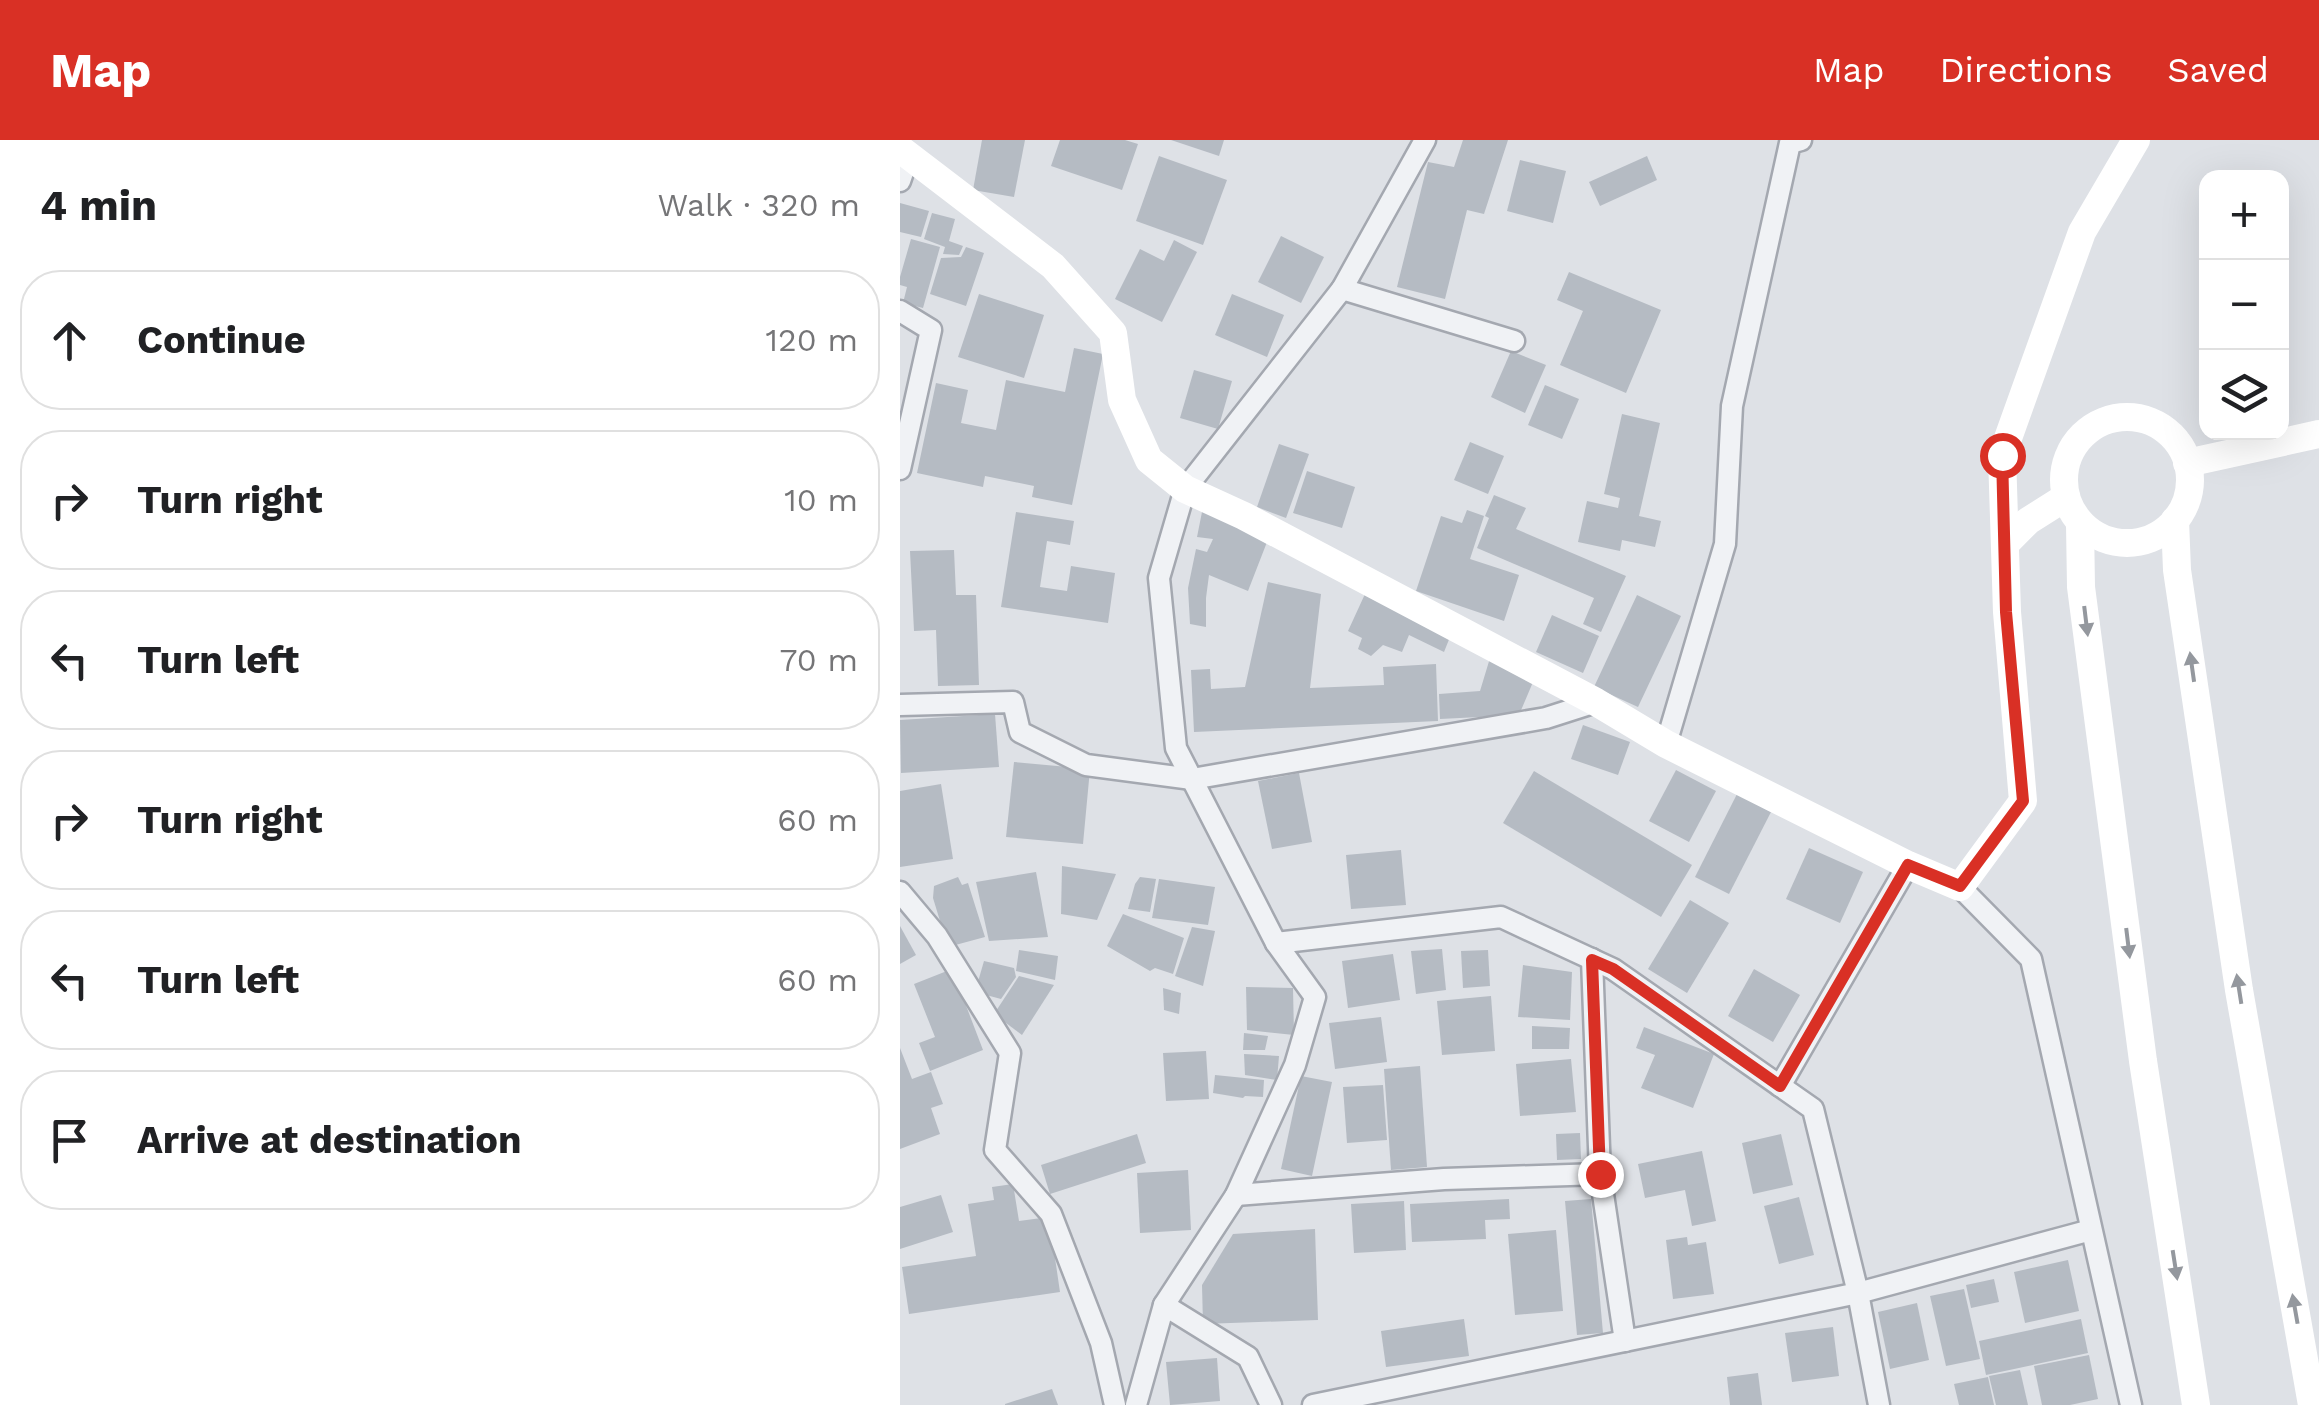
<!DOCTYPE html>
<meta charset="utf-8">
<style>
:root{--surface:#fff;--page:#f2f2f2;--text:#202124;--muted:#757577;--line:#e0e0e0;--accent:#d93025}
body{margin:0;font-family:"Work Sans",sans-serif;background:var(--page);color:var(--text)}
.controls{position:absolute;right:30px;top:30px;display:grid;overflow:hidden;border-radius:20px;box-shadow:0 10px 40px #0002}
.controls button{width:90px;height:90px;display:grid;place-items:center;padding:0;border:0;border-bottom:2px solid var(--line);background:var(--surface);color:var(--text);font:50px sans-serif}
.stop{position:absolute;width:30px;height:30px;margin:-22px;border:8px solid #d93025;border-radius:50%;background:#fff}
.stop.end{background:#d93025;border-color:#fff;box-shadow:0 2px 10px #0008}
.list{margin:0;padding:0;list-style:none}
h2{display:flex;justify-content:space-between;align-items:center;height:130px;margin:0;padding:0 40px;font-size:42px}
h2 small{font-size:32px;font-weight:400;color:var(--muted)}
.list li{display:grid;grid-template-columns:65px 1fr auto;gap:30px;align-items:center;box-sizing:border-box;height:140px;margin:0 20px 20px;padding:0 20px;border:2px solid var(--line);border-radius:40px}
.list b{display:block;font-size:38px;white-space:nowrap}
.list em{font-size:32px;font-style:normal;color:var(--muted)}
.icon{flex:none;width:55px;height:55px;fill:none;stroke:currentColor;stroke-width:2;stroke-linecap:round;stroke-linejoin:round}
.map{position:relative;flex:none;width:1419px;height:1265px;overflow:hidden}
header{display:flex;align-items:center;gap:60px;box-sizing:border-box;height:140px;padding:0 50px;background:var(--accent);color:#fff}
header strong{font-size:48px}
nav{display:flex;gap:55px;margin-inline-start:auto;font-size:35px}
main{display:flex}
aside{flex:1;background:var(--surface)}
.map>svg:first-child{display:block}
.building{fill:#b5bbc3}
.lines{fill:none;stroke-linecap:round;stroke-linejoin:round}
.street-casing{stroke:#a4a8b0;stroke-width:25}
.street{stroke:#f0f2f5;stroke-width:20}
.secondary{stroke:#fff;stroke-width:28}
.oneway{fill:#94989e}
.route{stroke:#d93025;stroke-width:12}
</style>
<header>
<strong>Map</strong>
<nav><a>Map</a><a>Directions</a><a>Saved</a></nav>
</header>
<main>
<aside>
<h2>4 min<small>Walk · 320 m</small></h2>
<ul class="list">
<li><svg class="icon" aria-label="ahead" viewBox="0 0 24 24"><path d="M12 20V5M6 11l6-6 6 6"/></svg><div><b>Continue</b></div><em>120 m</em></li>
<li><svg class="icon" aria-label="right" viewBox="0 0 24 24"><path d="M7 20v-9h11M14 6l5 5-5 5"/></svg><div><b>Turn right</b></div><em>10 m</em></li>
<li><svg class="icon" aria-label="left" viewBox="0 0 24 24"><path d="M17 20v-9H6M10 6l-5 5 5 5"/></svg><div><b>Turn left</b></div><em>70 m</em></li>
<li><svg class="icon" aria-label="right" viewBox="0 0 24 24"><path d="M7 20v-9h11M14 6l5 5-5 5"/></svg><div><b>Turn right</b></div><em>60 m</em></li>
<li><svg class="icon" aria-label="left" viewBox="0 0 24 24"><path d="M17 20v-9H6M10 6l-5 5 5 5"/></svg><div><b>Turn left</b></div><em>60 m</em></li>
<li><svg class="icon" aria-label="arrive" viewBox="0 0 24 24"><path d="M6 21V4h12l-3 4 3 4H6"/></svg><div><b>Arrive at destination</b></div></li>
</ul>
</aside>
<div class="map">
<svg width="1419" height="1265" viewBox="0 0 1419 1265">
<rect width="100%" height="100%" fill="#dee1e6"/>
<g class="building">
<path d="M82,0H125L114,57L73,50Z"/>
<path d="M160,0H225L238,4L222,50L151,26Z"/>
<path d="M271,0H324L319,16Z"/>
<path d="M563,0H608L584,74L567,70L545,159L497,147L528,22L554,27Z"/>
<path d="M259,16L327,40L303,105L236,81Z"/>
<path d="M747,16L757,40L700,66L689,42Z"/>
<path d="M620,20L666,31L653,83L607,71Z"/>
<path d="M0,63L29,71L21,97L0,92Z"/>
<path d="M32,73L55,79L49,101L63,106L59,115L43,114L45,107L24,99Z"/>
<path d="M381,96L424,117L401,163L358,142Z"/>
<path d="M11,99L40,107L23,168L3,163L7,147L0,145V137Z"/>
<path d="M274,100L297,112L262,182L215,159L240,109L264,121Z"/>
<path d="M66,107L84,113L66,166L30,154L41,118L61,117Z"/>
<path d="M669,132L761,170L726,253L660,225L683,171L657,160Z"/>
<path d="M79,154L144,175L124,238L58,217Z"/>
<path d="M332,154L384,175L367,217L315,195Z"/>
<path d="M174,208L203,214L172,365L132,357L134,346L85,336L83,347L17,333L36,243L68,250L61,283L96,290L106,240L165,252Z"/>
<path d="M611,211L646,225L625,273L591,257Z"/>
<path d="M294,230L332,241L318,289L280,278Z"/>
<path d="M645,245L679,259L662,299L628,285Z"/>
<path d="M722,274L760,283L739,376L761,381L755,407L722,400L720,411L678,402L687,361L718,368L720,358L704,354Z"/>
<path d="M570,302L604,316L588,354L554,340Z"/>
<path d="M379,304L409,314L386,378L357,367Z"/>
<path d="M407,331L455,347L442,388L393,373Z"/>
<path d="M594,355L626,368L616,389L726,436L701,492L683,484L694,458L577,408L589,378L585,376Z"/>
<path d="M303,367L367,402L348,451L309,435L306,458V487L290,484L288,448L296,409L307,412L313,399L297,397Z"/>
<path d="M567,370L584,376L570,419L619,435L604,481L516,451L541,376L562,383Z"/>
<path d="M116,372L174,381L170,405L147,401L140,447L167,451L171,426L215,433L208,483L101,467Z"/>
<path d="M54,410L56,455H76L79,545L38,546L36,490L14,491L10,411Z"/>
<path d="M368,442L421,454L410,548L484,545L483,527L536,524L538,581L294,592L291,530L310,529L311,549L345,547Z"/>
<path d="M465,454L550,497L544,512L509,495L502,512L483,505L471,516L458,509L462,498L448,491Z"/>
<path d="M737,455L781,476L738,567L694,547Z"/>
<path d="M652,475L699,496L683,533L636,512Z"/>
<path d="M590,518L633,542L619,575L540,579L539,554L580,551Z"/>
<path d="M95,574L99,627L1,633L0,580Z"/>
<path d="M683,585L730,602L718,635L671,619Z"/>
<path d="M114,622L190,629L183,704L106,697Z"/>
<path d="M776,630L816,651L789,702L749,681Z"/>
<path d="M634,631L792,725L761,777L603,683Z"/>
<path d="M399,633L412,702L372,709L358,641Z"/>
<path d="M41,644L53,719L0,727V651Z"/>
<path d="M837,654L871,672L829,754L795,737Z"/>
<path d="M909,708L963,732L940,783L886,759Z"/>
<path d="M501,710L506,765L451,769L446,715Z"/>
<path d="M162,726L216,734L197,780L161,774Z"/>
<path d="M136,732L148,797L89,801L76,742Z"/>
<path d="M58,737L62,745L68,743L85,797L48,807L33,758L34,746Z"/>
<path d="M240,737L256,739L250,772L228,769L235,744Z"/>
<path d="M259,739L315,747L308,785L252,778Z"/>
<path d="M790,760L829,783L787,853L748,829Z"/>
<path d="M223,774L284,798L273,834L255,828L250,831L207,806Z"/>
<path d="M0,786L16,815L0,824Z"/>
<path d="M292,787L315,791L303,846L275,836Z"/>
<path d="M542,809L546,850L516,854L511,811Z"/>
<path d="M119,810L158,816L155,840L116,831Z"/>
<path d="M588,810L590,846L563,848L561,811Z"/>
<path d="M493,814L500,860L448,868L442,821Z"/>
<path d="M84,821L114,828L116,837L101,859L75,852Z"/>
<path d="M623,825L672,832L670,880L618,877Z"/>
<path d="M52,829L83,910L30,931L19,903L35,897L14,844Z"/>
<path d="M854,829L900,855L873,902L828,876Z"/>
<path d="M119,836L154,845L122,895L94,874Z"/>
<path d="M346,847L393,848L394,895L347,890Z"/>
<path d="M263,848L281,853L279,874L264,870Z"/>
<path d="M591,856L595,911L542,915L537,861Z"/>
<path d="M481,877L487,922L435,929L429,883Z"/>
<path d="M632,886L670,888L669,909H632Z"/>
<path d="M744,887L814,914L793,968L741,948L755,915L736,908Z"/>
<path d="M344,893L368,896L365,910H343Z"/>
<path d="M0,908L12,939L31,932L43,964L31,968L40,994L0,1009Z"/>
<path d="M306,911L309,959L266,961L263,913Z"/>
<path d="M344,914L379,916L377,940L345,935Z"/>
<path d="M671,919L676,972L620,976L616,924Z"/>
<path d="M520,926L527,1027L491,1030L484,929Z"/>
<path d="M315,935L364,940L363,957L345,956L343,958L313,953Z"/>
<path d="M401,936L432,942L412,1036L381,1029Z"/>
<path d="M483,945L487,1000L447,1003L443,947Z"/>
<path d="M680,993L681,1019L657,1020L656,994Z"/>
<path d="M237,994L246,1023L150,1054L141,1025Z"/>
<path d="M881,994L893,1045L853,1054L842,1003Z"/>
<path d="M802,1011L816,1081L792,1086L785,1050L745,1058L738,1024Z"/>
<path d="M288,1030L291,1090L240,1093L237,1033Z"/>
<path d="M113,1044L119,1081L149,1077L160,1152L9,1174L2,1127L76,1116L68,1064L94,1060L92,1047Z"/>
<path d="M41,1055L53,1092L0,1109V1067Z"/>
<path d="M899,1057L914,1115L879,1124L864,1066Z"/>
<path d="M609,1059L610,1079L585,1080L586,1099L512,1102L510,1064Z"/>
<path d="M691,1059L703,1193L677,1195L665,1061Z"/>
<path d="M504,1061L506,1110L454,1113L451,1064Z"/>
<path d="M415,1089L418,1180L303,1184L302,1145L333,1094Z"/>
<path d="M656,1090L663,1171L615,1175L608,1094Z"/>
<path d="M787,1097L788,1105L806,1102L814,1154L773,1159L766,1100Z"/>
<path d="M1168,1120L1179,1171L1125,1183L1114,1132Z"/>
<path d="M1094,1139L1099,1162L1071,1168L1066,1145Z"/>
<path d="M1064,1149L1080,1219L1046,1226L1030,1156Z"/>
<path d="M1017,1163L1029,1220L990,1229L978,1172Z"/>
<path d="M564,1179L569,1216L486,1227L481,1191Z"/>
<path d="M1181,1179L1188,1213L1086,1235L1079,1201Z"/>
<path d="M933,1187L939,1236L892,1242L885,1193Z"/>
<path d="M1189,1215L1198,1259L1170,1265H1142L1134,1226Z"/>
<path d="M317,1218L320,1261L270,1265L266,1222Z"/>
<path d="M1120,1230L1128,1265H1096L1089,1236Z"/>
<path d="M858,1233L862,1265H830L827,1237Z"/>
<path d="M1088,1237L1094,1265H1059L1054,1244Z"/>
<path d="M152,1249L158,1265H105V1264Z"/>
</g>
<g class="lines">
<defs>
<g id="street">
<path d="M0,41L9,15"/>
<path d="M442,149L614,201"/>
<path d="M0,171L31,190L0,329"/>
<path d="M0,565L113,562L120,592L186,625L292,639L646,578L696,562"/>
<path d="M766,604L825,404L832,266L890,3L901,0"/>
<path d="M1060,747L1131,819L1231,1265"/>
<path d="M0,752L37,796L110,913L95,1010L151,1074L201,1203L215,1265"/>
<path d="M376,803L601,777L713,829L913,969L958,1153L979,1265"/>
<path d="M880,946L1008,725"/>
<path d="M700,1034L725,1201"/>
<path d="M336,1055L544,1039L700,1034L692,819"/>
<path d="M264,1165L348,1217L371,1265"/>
<path d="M236,1265L264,1165L336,1055L395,925L415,857L376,803L276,608L259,438L285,349L442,149L525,0"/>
<path d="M413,1265L958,1153L1191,1090"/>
</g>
</defs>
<use href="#street" class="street-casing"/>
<use href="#street" class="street"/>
<g class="secondary">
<path d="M0,9L153,126L213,193L222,260L249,320L285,349L344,376L696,562L766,604L1008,725L1060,747L1123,661L1107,472L1102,315L1182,92L1236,0"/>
<circle cx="1227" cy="340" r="63"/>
<path d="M1287,323L1419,294"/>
<path d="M1275,380L1277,430L1339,850L1412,1265"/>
<path d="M1180,384L1181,447L1243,921L1296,1265"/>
<path d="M1105,404L1128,381L1166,357"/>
</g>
</g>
<defs><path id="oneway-solid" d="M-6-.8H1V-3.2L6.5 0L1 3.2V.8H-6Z" transform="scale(2.5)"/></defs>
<g class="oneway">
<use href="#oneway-solid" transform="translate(1186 481) rotate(83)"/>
<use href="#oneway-solid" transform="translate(1292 527) rotate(-98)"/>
<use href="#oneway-solid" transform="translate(1228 803) rotate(83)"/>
<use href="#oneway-solid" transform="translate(1339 849) rotate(-99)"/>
<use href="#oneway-solid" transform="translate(1275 1125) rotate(81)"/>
<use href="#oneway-solid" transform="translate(1395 1169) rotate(-100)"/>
</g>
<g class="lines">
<path class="route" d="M700,1034L692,820L713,829L880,946L1008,725L1060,746L1123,661L1106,472L1102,315"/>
</g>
</svg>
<div class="controls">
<button>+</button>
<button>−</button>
<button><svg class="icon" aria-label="layers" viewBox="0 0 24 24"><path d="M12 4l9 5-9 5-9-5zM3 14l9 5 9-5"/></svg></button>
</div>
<div class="stop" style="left:1102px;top:315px"></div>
<div class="stop end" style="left:700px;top:1034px"></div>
</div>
</main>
